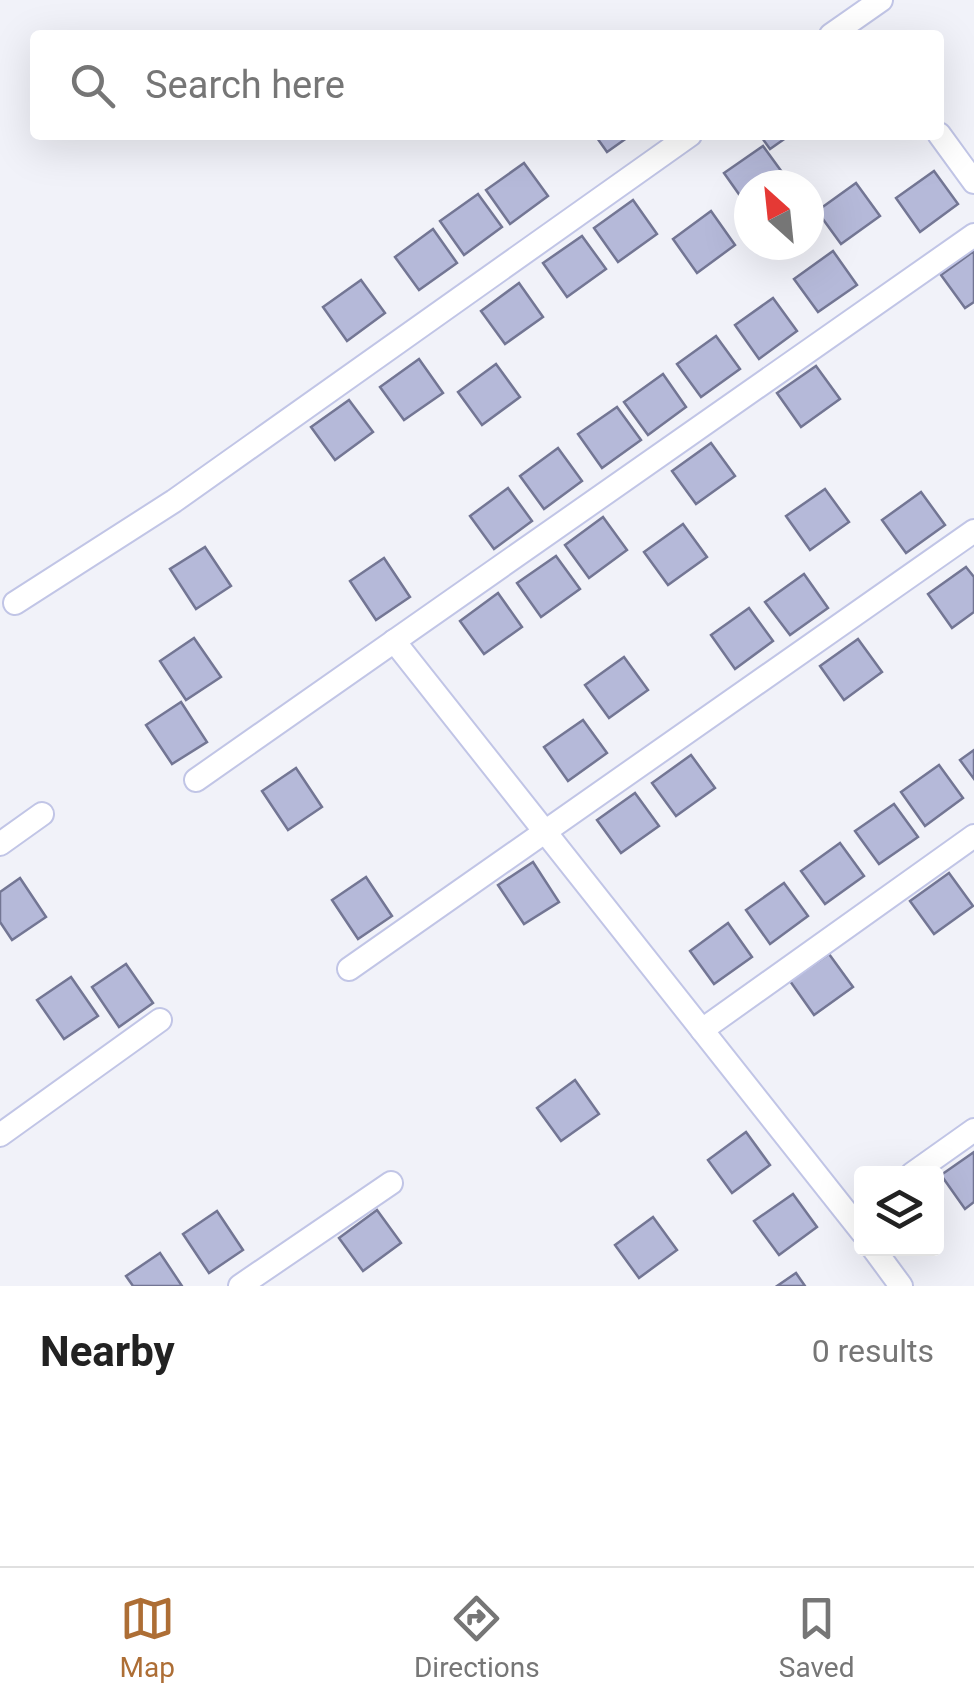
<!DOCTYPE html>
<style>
:root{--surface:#fff;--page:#f6f6f6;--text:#222;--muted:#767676;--line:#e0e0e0;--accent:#ad6e35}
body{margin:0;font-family:Roboto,sans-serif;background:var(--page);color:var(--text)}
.controls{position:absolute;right:30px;bottom:30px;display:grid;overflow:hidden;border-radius:10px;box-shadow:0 10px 40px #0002}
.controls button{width:90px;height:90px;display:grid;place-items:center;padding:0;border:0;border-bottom:2px solid var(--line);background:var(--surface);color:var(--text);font:50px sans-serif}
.compass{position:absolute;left:734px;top:170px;width:90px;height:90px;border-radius:50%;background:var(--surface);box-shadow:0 10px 40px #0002;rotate:333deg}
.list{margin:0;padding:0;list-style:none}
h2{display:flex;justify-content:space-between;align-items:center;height:130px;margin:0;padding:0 40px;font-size:42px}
h2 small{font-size:32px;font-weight:400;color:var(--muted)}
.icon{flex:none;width:55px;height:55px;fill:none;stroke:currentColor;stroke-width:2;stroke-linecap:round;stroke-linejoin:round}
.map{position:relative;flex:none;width:974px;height:1286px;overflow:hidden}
.search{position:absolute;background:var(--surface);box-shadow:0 10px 40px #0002;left:30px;right:30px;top:30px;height:110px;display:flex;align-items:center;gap:25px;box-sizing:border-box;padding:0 35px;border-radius:10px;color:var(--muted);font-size:38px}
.sheet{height:280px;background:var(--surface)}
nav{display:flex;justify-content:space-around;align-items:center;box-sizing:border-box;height:140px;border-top:2px solid var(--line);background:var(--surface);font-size:28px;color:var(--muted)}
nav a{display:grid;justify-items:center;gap:5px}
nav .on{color:var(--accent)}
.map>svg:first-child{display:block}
.building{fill:#b5b9d9;stroke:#737694;stroke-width:2.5}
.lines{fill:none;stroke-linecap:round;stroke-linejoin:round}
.minor-casing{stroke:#c1c5e6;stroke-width:26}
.minor{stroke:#fff;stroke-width:22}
</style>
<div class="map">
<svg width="974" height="1286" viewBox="0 0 974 1286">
<rect width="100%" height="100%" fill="#f1f2f9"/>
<g class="building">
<path d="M595,135H631L607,152Z"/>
<path d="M760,135H790L770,149Z"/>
<path d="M763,146L787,179L778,185H749L748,207L724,173Z"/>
<path d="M524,163L548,196L510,224L486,190Z"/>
<path d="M934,171L958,204L920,232L896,198Z"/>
<path d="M856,183L880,216L841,244L817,211Z"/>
<path d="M478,194L502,227L464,255L440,221Z"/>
<path d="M633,200L657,234L618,262L594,228Z"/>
<path d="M711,211L735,245L697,273L673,239Z"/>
<path d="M433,229L457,263L419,290L395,257Z"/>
<path d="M582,236L606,269L567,297L543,263Z"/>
<path d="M833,251L857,285L818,312L794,279Z"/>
<path d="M974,251V302L965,308L941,275Z"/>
<path d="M361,280L385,313L347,341L323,307Z"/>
<path d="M519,283L543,317L505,344L481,311Z"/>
<path d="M773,298L797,331L759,359L735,325Z"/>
<path d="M716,336L740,369L701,397L677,364Z"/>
<path d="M419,359L443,393L404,420L380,387Z"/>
<path d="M496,364L520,397L482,425L458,392Z"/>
<path d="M816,366L840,399L801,427L777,393Z"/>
<path d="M663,374L686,407L648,435L624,402Z"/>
<path d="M349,400L373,432L335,460L311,427Z"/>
<path d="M617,407L641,440L602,468L578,434Z"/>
<path d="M711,443L735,476L696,504L672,471Z"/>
<path d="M558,448L582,481L544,509L520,476Z"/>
<path d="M508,488L532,521L494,549L470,516Z"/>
<path d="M825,489L849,522L810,550L786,516Z"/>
<path d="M921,492L945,525L906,553L882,520Z"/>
<path d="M603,517L627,550L589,578L565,545Z"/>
<path d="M683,524L707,557L668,585L644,552Z"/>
<path d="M205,547L231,586L196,609L170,569Z"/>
<path d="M556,556L580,589L541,617L517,583Z"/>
<path d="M384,558L410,597L376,620L350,581Z"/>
<path d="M966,567L974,577V612L952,628L928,594Z"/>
<path d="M804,574L828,608L790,635L765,602Z"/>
<path d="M498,593L522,627L484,654L460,621Z"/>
<path d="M749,608L773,641L735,669L711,635Z"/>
<path d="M194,638L221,677L186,700L160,661Z"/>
<path d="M858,639L882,672L844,700L820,666Z"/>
<path d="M624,657L648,690L609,718L585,685Z"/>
<path d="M181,702L207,742L172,764L146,725Z"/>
<path d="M583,720L607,753L568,781L544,747Z"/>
<path d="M974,750V779L960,760Z"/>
<path d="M691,755L715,788L676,816L652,783Z"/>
<path d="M939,765L963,798L925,826L901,792Z"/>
<path d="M296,768L322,807L288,830L262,791Z"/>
<path d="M635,793L659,826L621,853L597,820Z"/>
<path d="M894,804L918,837L879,864L855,831Z"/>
<path d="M840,843L864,876L825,904L801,871Z"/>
<path d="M533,862L559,902L524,924L498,885Z"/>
<path d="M949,873L973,906L934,934L910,901Z"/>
<path d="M366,877L392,916L358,939L332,900Z"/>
<path d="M20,878L46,917L12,940L0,922V892Z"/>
<path d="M784,883L808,916L770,944L746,910Z"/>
<path d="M728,923L752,957L714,984L690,951Z"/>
<path d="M829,954L853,987L814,1015L790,981Z"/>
<path d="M126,964L153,1003L119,1027L92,987Z"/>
<path d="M71,977L98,1016L64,1039L37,1000Z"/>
<path d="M575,1080L599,1114L561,1141L537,1108Z"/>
<path d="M746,1132L770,1165L732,1193L708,1160Z"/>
<path d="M974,1152V1202L965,1209L941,1175Z"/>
<path d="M793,1194L817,1227L779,1255L754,1221Z"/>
<path d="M377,1210L401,1243L363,1271L339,1238Z"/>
<path d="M217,1211L243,1250L209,1273L183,1234Z"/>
<path d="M653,1217L677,1250L639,1278L615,1245Z"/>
<path d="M160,1253L182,1286H133L126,1276Z"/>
<path d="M796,1273L805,1286H777Z"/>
</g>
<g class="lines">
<defs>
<g id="minor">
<path d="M831,35L881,0"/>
<path d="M939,134L974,182"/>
<path d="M15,603L174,501L690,135"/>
<path d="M394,641L862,1232"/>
<path d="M196,780L974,235"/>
<path d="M0,844L42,814"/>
<path d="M349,969L974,531"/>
<path d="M702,1030L974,836"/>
<path d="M0,1135L160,1020"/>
<path d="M912,1174L974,1130"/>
<path d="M873,1248L901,1286"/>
<path d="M240,1286L391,1183"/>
</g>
</defs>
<use href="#minor" class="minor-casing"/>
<use href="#minor" class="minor"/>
</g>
</svg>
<div class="controls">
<button><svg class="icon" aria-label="layers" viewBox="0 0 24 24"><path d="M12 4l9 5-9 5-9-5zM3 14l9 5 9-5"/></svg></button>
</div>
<svg class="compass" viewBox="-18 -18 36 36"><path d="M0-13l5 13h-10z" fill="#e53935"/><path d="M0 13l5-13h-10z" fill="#767676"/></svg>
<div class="search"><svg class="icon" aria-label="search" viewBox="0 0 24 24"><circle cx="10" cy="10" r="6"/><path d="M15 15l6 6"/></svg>Search here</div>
</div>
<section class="sheet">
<h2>Nearby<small>0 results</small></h2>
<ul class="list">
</ul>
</section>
<nav>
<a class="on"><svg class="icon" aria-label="map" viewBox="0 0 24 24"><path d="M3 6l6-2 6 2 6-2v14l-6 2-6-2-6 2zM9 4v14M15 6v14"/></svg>Map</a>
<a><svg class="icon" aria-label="directions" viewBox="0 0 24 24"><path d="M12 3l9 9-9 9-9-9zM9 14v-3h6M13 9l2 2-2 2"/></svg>Directions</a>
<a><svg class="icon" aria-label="saved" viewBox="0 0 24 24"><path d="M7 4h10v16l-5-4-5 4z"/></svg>Saved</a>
</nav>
